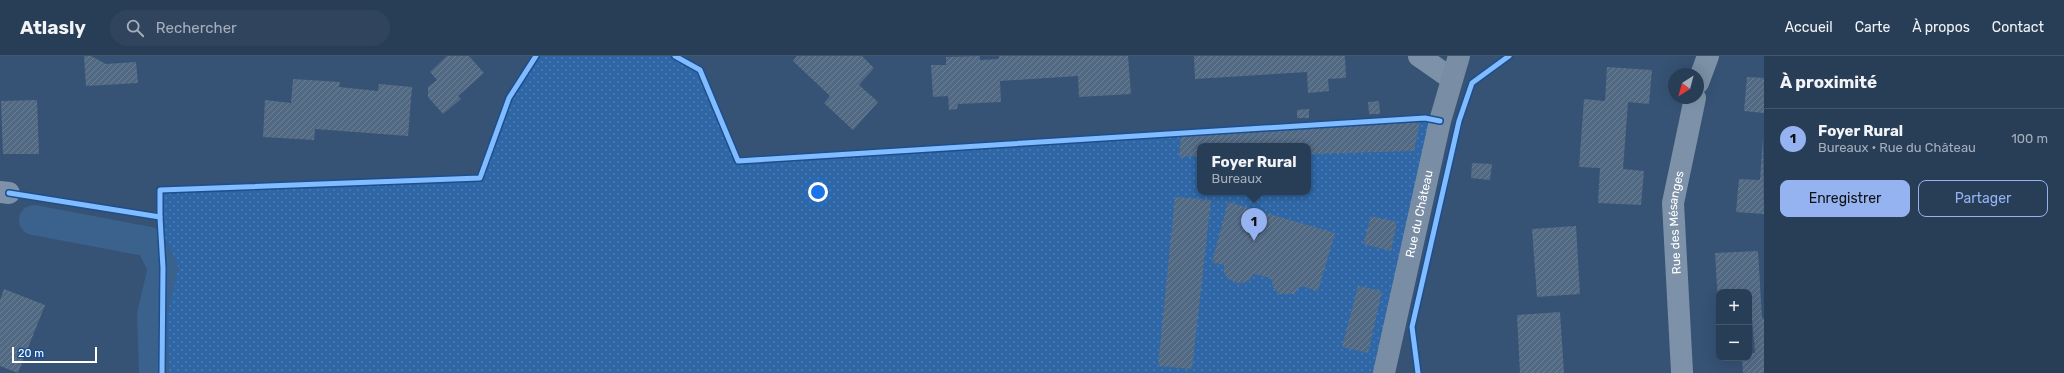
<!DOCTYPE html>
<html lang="fr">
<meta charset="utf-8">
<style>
:root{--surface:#283e57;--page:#30455d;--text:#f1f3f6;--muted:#a5aeba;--line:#44576d;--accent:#95b2f1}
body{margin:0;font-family:Rubik,sans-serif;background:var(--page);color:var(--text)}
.controls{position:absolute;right:12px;bottom:12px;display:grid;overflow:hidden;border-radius:8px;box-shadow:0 4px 16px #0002}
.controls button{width:36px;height:36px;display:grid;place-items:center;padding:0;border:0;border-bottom:1px solid var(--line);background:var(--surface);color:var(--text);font:20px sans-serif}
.compass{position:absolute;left:1668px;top:12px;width:36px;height:36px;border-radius:50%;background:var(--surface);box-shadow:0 4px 16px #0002;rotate:216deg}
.scale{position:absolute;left:12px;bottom:10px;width:85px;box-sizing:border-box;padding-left:4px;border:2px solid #fff;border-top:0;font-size:11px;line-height:14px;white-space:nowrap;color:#fff;-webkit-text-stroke:3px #1b4f8f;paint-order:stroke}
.you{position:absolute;left:818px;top:136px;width:14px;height:14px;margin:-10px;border:3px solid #fff;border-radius:50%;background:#1a73e8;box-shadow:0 0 0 6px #1a73e833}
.badge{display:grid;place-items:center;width:26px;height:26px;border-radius:50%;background:var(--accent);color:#111;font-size:13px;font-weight:700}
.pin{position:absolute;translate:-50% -33px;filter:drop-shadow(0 1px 2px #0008)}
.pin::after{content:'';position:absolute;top:21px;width:14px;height:12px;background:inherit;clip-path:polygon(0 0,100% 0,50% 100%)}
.popup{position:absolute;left:1197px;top:87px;width:114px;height:52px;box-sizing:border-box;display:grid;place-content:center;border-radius:8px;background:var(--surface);filter:drop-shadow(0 1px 3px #0005);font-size:13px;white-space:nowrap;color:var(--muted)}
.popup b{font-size:15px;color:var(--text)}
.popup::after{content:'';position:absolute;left:50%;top:100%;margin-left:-8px;border:8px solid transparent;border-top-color:var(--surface)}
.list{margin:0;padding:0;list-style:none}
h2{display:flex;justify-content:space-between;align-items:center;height:52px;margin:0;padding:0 16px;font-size:17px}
h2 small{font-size:13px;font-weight:400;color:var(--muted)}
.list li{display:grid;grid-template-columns:26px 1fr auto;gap:12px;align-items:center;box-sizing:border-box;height:60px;padding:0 16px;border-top:1px solid var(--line)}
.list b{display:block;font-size:15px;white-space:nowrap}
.list p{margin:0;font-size:13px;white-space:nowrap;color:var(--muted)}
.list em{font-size:13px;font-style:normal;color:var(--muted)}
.actions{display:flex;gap:8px;padding:12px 16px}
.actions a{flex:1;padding:9px 0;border:1px solid var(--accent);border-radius:8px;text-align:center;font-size:14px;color:var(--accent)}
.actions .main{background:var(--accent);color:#111}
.icon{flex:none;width:22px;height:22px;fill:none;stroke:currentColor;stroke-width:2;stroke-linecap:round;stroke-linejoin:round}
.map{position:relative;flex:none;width:1764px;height:317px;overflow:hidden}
header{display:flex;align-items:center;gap:24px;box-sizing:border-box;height:56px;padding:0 20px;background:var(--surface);border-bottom:1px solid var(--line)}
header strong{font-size:19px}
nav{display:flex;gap:22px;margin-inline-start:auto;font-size:14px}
.search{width:280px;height:36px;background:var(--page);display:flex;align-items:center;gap:10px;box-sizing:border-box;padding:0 14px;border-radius:22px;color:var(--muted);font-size:15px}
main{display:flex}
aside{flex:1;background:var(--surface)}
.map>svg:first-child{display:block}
.park{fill:url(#park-dots);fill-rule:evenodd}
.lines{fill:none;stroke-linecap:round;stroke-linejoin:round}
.canal{stroke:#3b618d;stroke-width:30}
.building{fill:url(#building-hatch)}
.street{stroke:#7d92a8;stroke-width:22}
.secondary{stroke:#798da4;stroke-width:22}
.cycleway-casing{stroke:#1b4f8f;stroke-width:8}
.cycleway{stroke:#80bcff;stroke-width:5}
.labels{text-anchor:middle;stroke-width:3;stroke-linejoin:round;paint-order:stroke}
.street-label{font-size:12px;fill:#fff;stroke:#1b4f8f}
</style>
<header>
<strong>Atlasly</strong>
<div class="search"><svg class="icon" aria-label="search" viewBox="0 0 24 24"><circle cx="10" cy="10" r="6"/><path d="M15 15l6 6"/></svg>Rechercher</div>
<nav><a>Accueil</a><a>Carte</a><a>À propos</a><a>Contact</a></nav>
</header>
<main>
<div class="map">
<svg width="1764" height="317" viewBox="0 0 1764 317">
<defs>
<pattern id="park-dots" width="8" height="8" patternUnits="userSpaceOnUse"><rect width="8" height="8" fill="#2f66a5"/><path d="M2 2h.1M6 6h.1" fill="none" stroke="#4e7db2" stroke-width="1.8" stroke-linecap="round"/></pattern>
<pattern id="building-hatch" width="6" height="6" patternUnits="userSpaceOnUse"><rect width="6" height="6" fill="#526984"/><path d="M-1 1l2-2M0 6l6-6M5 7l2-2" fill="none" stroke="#6c8096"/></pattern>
</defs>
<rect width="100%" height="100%" fill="#365274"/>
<path class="park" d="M536,0H675L700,14L738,105L1166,78L1440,65L1384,317H162L163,212L160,134L479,122L509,42ZM1200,90H1308V136H1200Z"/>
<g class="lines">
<path class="canal" d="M34,164L150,186L163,212L152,259L154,317"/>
</g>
<g class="building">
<path d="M84,0H91L106,8L136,6L138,27L86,30Z"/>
<path d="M447,0H469L484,17L458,40L461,43L443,58L428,41V31L437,24L430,16Z"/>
<path d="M797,0H862L874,12L859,29L878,46L853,74L824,47L830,40L793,5Z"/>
<path d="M980,0V4L999,3V0H1128L1131,38L1079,41L1078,20L1000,25L1001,46L958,48L957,53L949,54L948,40L933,41L931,9H946V1Z"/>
<path d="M1194,0H1345L1346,22L1328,23L1329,35L1308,37L1307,16L1195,23Z"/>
<path d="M1607,11L1652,14L1649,48L1628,46L1623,113L1644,115L1641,149L1598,147L1600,112L1579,111L1584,43L1605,45Z"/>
<path d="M1747,21L1764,22V57L1744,55Z"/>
<path d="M293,23L340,26L339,31L378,35L379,28L412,31L408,80L315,73L314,84L263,81L265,44L291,47Z"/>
<path d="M37,44L39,98H3L1,45Z"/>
<path d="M1379,45L1380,58H1369L1368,46Z"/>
<path d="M1309,53V62H1297V54Z"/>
<path d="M1420,66L1414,95L1308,98V90H1200V100L1179,101L1181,80Z"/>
<path d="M1763,82L1764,158L1736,156L1739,123L1760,124Z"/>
<path d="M1472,107L1492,108L1490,124L1471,122Z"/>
<path d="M1175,141L1211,144L1192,313L1158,310Z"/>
<path d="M1228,146L1335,177L1318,235L1301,230L1293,238H1279L1273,231L1271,222L1253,218L1250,224L1240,228L1228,223L1224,217V209L1212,206Z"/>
<path d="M1371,160L1397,166L1391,195L1363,188Z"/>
<path d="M1576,170L1580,238L1537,241L1532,173Z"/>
<path d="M1758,195L1762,262H1764V317H1743L1742,302H1749V297H1755L1752,263H1749V236H1719L1718,247L1715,197Z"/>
<path d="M1358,230L1382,235L1368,297L1342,291Z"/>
<path d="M4,233L45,249L18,317L0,310V244Z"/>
<path d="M1560,256L1564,317H1520L1517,259Z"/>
</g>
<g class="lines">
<g class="street">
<path d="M1419,0L1452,23"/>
<path d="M1698,27L1708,0"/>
<path d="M0,136L9,137"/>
<path id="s1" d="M1682,316L1673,147L1695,42"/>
</g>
<path class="secondary" id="s2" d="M1384,317L1440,65L1459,0"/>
<defs>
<g id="cycleway">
<path d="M675,0L700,14L738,105L1425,62L1440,65"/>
<path d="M9,137L160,161L163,212L162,317"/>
<path d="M160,161V134L480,122L509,42L536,0"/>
<path d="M1418,317L1412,271L1459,65L1472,27L1509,0"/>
</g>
</defs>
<use href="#cycleway" class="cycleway-casing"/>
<use href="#cycleway" class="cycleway"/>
</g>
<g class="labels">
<g class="street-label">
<text dy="4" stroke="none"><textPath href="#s2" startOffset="163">Rue du Château</textPath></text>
<text dy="4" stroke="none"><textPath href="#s1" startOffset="150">Rue des Mésanges</textPath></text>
</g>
</g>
</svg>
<div class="controls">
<button>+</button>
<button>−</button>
</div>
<svg class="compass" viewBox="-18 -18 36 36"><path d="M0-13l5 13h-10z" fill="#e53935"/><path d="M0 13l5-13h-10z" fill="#a5aeba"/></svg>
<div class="scale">20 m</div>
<div class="you"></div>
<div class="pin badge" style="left:1254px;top:185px">1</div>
<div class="popup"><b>Foyer Rural</b>Bureaux</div>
</div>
<aside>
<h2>À proximité<small></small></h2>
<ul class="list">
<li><span class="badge">1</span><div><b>Foyer Rural</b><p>Bureaux · Rue du Château</p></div><em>100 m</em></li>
</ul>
<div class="actions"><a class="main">Enregistrer</a><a>Partager</a></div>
</aside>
</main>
